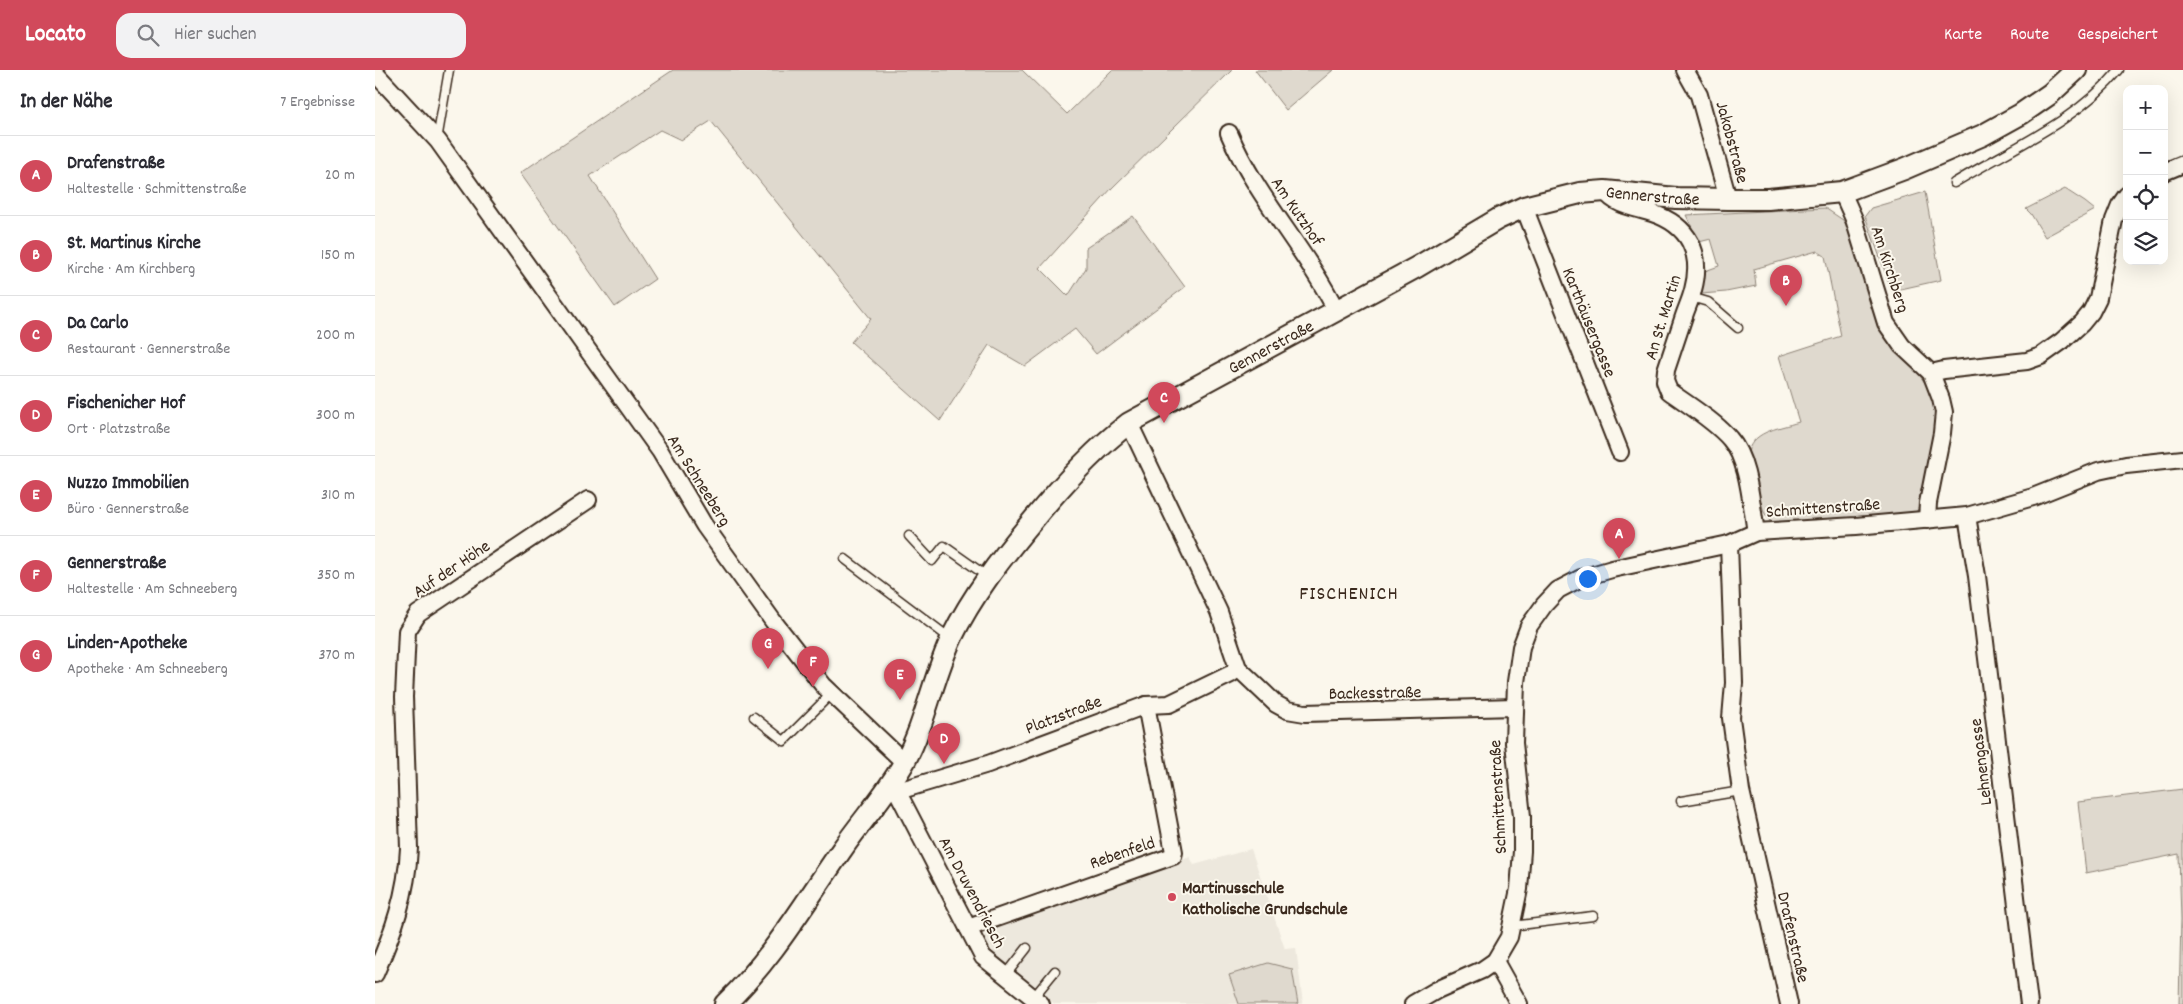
<!DOCTYPE html>
<html lang="de">
<meta charset="utf-8">
<style>
:root{--surface:#fff;--page:#f2f2f3;--text:#2b2b33;--muted:#7c7c81;--line:#e1e1e2;--accent:#d1495b}
body{margin:0;font-family:Dekko,sans-serif;background:var(--page);color:var(--text)}
.controls{position:absolute;right:15px;top:15px;display:grid;overflow:hidden;border-radius:10px;box-shadow:0 5px 20px #0002}
.controls button{width:45px;height:45px;display:grid;place-items:center;padding:0;border:0;border-bottom:1px solid var(--line);background:var(--surface);color:var(--text);font:25px sans-serif}
.you{position:absolute;left:1212px;top:508px;width:18px;height:18px;margin:-12px;border:4px solid #fff;border-radius:50%;background:#1a73e8;box-shadow:0 0 0 8px #1a73e833}
.badge{display:grid;place-items:center;width:32px;height:32px;border-radius:50%;background:var(--accent);color:#fff;font-size:16px;font-weight:700}
.pin{position:absolute;translate:-50% -41px;filter:drop-shadow(0 1px 2px #0008)}
.pin::after{content:'';position:absolute;top:26px;width:18px;height:15px;background:inherit;clip-path:polygon(0 0,100% 0,50% 100%)}
.list{margin:0;padding:0;list-style:none}
h2{display:flex;justify-content:space-between;align-items:center;height:65px;margin:0;padding:0 20px;font-size:21px}
h2 small{font-size:16px;font-weight:400;color:var(--muted)}
.list li{display:grid;grid-template-columns:32px 1fr auto;gap:15px;align-items:center;box-sizing:border-box;height:80px;padding:0 20px;border-top:1px solid var(--line)}
.list b{display:block;font-size:19px;white-space:nowrap}
.list p{margin:0;font-size:16px;white-space:nowrap;color:var(--muted)}
.list em{font-size:16px;font-style:normal;color:var(--muted)}
.icon{flex:none;width:28px;height:28px;fill:none;stroke:currentColor;stroke-width:2;stroke-linecap:round;stroke-linejoin:round}
.map{position:relative;flex:none;width:1808px;height:934px;overflow:hidden}
header{display:flex;align-items:center;gap:30px;box-sizing:border-box;height:70px;padding:0 25px;background:var(--accent);color:#fff}
header strong{font-size:24px}
nav{display:flex;gap:28px;margin-inline-start:auto;font-size:18px}
.search{width:350px;height:45px;background:var(--page);display:flex;align-items:center;gap:12px;box-sizing:border-box;padding:0 18px;border-radius:15px;color:var(--muted);font-size:19px}
main{display:flex}
aside{flex:1;background:var(--surface)}
.map>svg:first-child{display:block}
.built{fill:#ede8dd}
.green{fill:#dfd9ce;stroke:#8d8276}
.lines{fill:none;stroke-linecap:round;stroke-linejoin:round}
.service-casing{stroke:#3b2a1e;stroke-width:11}
.minor-casing{stroke:#3b2a1e;stroke-width:20}
.tertiary-casing{stroke:#3b2a1e;stroke-width:24}
.service{stroke:#fbf7ec;stroke-width:8}
.minor{stroke:#fbf7ec;stroke-width:16}
.tertiary{stroke:#fbf7ec;stroke-width:20}
.poi-dot{fill:#d1495b;stroke:#fbf7ec;stroke-width:2}
.labels{text-anchor:middle;stroke-width:4;stroke-linejoin:round;paint-order:stroke}
.street-label{font-size:18px;fill:#3b2a1e;stroke:#fbf7ec}
.poi-label{font-size:18px;font-weight:bold;fill:#3b2a1e;stroke:#fbf7ec;text-anchor:start}
.quarter-label{font-size:20px;letter-spacing:1px;fill:#3b2a1e;stroke:#fbf7ec}
</style>
<header>
<strong>Locato</strong>
<div class="search"><svg class="icon" aria-label="search" viewBox="0 0 24 24"><circle cx="10" cy="10" r="6"/><path d="M15 15l6 6"/></svg>Hier suchen</div>
<nav><a>Karte</a><a>Route</a><a>Gespeichert</a></nav>
</header>
<main>
<aside>
<h2>In der Nähe<small>7 Ergebnisse</small></h2>
<ul class="list">
<li><span class="badge">A</span><div><b>Drafenstraße</b><p>Haltestelle · Schmittenstraße</p></div><em>20 m</em></li>
<li><span class="badge">B</span><div><b>St. Martinus Kirche</b><p>Kirche · Am Kirchberg</p></div><em>150 m</em></li>
<li><span class="badge">C</span><div><b>Da Carlo</b><p>Restaurant · Gennerstraße</p></div><em>200 m</em></li>
<li><span class="badge">D</span><div><b>Fischenicher Hof</b><p>Ort · Platzstraße</p></div><em>300 m</em></li>
<li><span class="badge">E</span><div><b>Nuzzo Immobilien</b><p>Büro · Gennerstraße</p></div><em>310 m</em></li>
<li><span class="badge">F</span><div><b>Gennerstraße</b><p>Haltestelle · Am Schneeberg</p></div><em>350 m</em></li>
<li><span class="badge">G</span><div><b>Linden-Apotheke</b><p>Apotheke · Am Schneeberg</p></div><em>370 m</em></li>
</ul>
</aside>
<div class="map">
<svg width="1808" height="934" viewBox="0 0 1808 934">
<rect width="100%" height="100%" fill="#fbf7ec"/>
<filter id="ink" filterUnits="userSpaceOnUse"><feTurbulence type="fractalNoise" baseFrequency=".02" numOctaves="2"/><feDisplacementMap in="SourceGraphic" scale="10" xChannelSelector="R" yChannelSelector="G"/><feConvolveMatrix kernelMatrix="1 2 1 2 8 2 1 2 1" color-interpolation-filters="sRGB"/></filter>
<g filter="url(#ink)">
<path class="built" d="M876,779L910,879L921,878L928,934H680L623,889L609,868L611,860L815,787L819,795Z"/>
<g class="green">
<path d="M298,0H647L692,44L737,0H857L737,118L665,198L693,226L711,198V178L758,146L810,217L721,284L700,259L650,296L614,275L565,351L476,272L496,249L336,51L306,70L285,60L215,106L280,209L240,237L145,103Z"/>
<path d="M880,0H958L911,40Z"/>
<path d="M1690,119L1710,132L1720,140L1670,167L1656,144L1651,139Z"/>
<path d="M1550,122L1566,210L1517,221L1490,146L1496,138Z"/>
<path d="M1450,138L1468,150L1478,166L1501,248L1514,272L1543,303L1557,323L1564,341L1548,430L1540,444L1402,454L1394,450L1389,442L1372,387C1375,361 1402,359 1424,352L1404,286L1466,266L1450,186L1442,181L1379,199L1381,216L1351,222L1326,224L1330,201L1344,196L1336,169L1324,172L1311,145Z"/>
<path d="M1808,719V934H1804L1806,849L1804,784L1711,803L1703,732Z"/>
<path d="M893,893L917,899L923,934H864L854,905Z"/>
</g>
<g class="lines">
<defs>
<g id="service">
<path d="M62,70L74,0"/>
<path d="M1579,113C1636,78 1701,52 1744,0"/>
<path d="M1316,227L1333,232L1363,258"/>
<path d="M534,466L557,491L569,476L613,507"/>
<path d="M470,489L576,569"/>
<path d="M379,647L409,671L457,623"/>
<path d="M1306,731L1366,721"/>
<path d="M1137,856L1218,846"/>
<path d="M630,906L652,878"/>
<path d="M658,928L680,901"/>
</g>
<g id="minor">
<path d="M1310,0L1324,25L1353,129"/>
<path d="M0,3L63,71L285,381L329,455L398,551L448,615L529,692"/>
<path d="M854,63C881,127 930,178 961,240"/>
<path d="M1789,102L1808,94"/>
<path d="M1230,121C1240,136 1262,138 1277,143C1314,155 1328,183 1318,220C1316,229 1312,237 1309,246C1303,264 1297,282 1291,300L1290,311L1294,321C1312,334 1341,352 1355,369C1374,390 1376,434 1381,462"/>
<path d="M1467,122L1479,149L1511,253L1527,276L1556,303L1566,329L1569,342L1567,363L1553,433L1552,450"/>
<path d="M1149,137L1245,382"/>
<path d="M1556,303L1569,300L1652,291L1666,286L1687,271L1707,253L1716,242L1723,228L1739,150L1745,135L1752,125"/>
<path d="M754,353L844,542L863,598L901,634L912,640L930,643L1139,637"/>
<path d="M1592,446L1602,506L1654,934"/>
<path d="M1354,474L1359,613L1356,648L1366,721L1414,934"/>
<path d="M518,713L608,887L666,934"/>
<path d="M523,721L613,694L771,635L794,634L856,604L863,598"/>
<path d="M593,858L798,786L799,782L771,635"/>
<path d="M1120,891L1144,934"/>
<path d="M0,904C18,863 32,824 34,778L29,627L32,561L43,544L213,430"/>
<path d="M1038,934L1062,920L1107,900L1120,891L1134,867L1144,819L1147,781V746L1139,673L1141,612L1146,577L1154,556L1169,535L1183,520L1206,508L1237,499L1354,474L1381,462L1481,456L1592,446L1658,427L1723,401L1751,395L1808,389"/>
</g>
<g id="tertiary">
<path id="s1" d="M350,934C398,888 430,832 468,778C488,749 513,722 530,691C551,652 558,607 577,567C597,526 625,490 654,455C684,418 716,382 754,353L1042,197L1123,149L1149,137L1205,123L1230,121L1301,128L1353,129H1393L1467,122L1529,99L1608,65L1646,44L1675,24L1701,0"/>
</g>
</defs>
<use href="#service" class="service-casing"/>
<use href="#minor" class="minor-casing"/>
<use href="#tertiary" class="tertiary-casing"/>
<use href="#service" class="service"/>
<use href="#minor" class="minor"/>
<use href="#tertiary" class="tertiary"/>
</g>
</g>
<circle class="poi-dot" cx="797" cy="827" r="5"/>
<g class="labels">
<g class="street-label">
<text transform="translate(1358 72) rotate(75)" y="6">Jakobstraße</text>
<text dy="6" stroke="none"><textPath href="#s1" startOffset="1296">Gennerstraße</textPath></text>
<text transform="translate(923 141) rotate(56)" y="6">Am Kutzhof</text>
<text transform="translate(1516 199) rotate(72)" y="6">Am Kirchberg</text>
<text transform="translate(1287 247) rotate(-73)" y="6">An St. Martin</text>
<text transform="translate(1215 252) rotate(68)" y="6">Karthäusergasse</text>
<text dy="6" stroke="none"><textPath href="#s1" startOffset="876">Gennerstraße</textPath></text>
<text transform="translate(325 410) rotate(58)" y="6">Am Schneeberg</text>
<text transform="translate(1448 437) rotate(-4)" y="6">Schmittenstraße</text>
<text transform="translate(76 498) rotate(-34)" y="6">Auf der Höhe</text>
<text transform="translate(1000 622) rotate(-1)" y="6">Backesstraße</text>
<text transform="translate(688 644) rotate(-21)" y="6">Platzstraße</text>
<text transform="translate(1605 692) rotate(-97)" y="6">Lehnengasse</text>
<text transform="translate(1122 727) rotate(-93)" y="6">Schmittenstraße</text>
<text transform="translate(747 782) rotate(-19)" y="6">Rebenfeld</text>
<text transform="translate(598 822) rotate(62)" y="6">Am Druvendriesch</text>
<text transform="translate(1419 867) rotate(77)" y="6">Drafenstraße</text>
</g>
<g class="poi-label">
<text x="807" y="823">Martinusschule<tspan x="807" dy="21">Katholische Grundschule</tspan></text>
</g>
<g class="quarter-label">
<text x="974" y="529">FISCHENICH</text>
</g>
</g>
</svg>
<div class="controls">
<button>+</button>
<button>−</button>
<button><svg class="icon" aria-label="locate" viewBox="0 0 24 24"><circle cx="12" cy="12" r="6"/><path d="M12 2v4M12 18v4M2 12h4M18 12h4"/></svg></button>
<button><svg class="icon" aria-label="layers" viewBox="0 0 24 24"><path d="M12 4l9 5-9 5-9-5zM3 14l9 5 9-5"/></svg></button>
</div>
<div class="you"></div>
<div class="pin badge" style="left:1244px;top:489px">A</div>
<div class="pin badge" style="left:1411px;top:236px">B</div>
<div class="pin badge" style="left:789px;top:353px">C</div>
<div class="pin badge" style="left:569px;top:694px">D</div>
<div class="pin badge" style="left:525px;top:630px">E</div>
<div class="pin badge" style="left:438px;top:617px">F</div>
<div class="pin badge" style="left:393px;top:599px">G</div>
</div>
</main>
